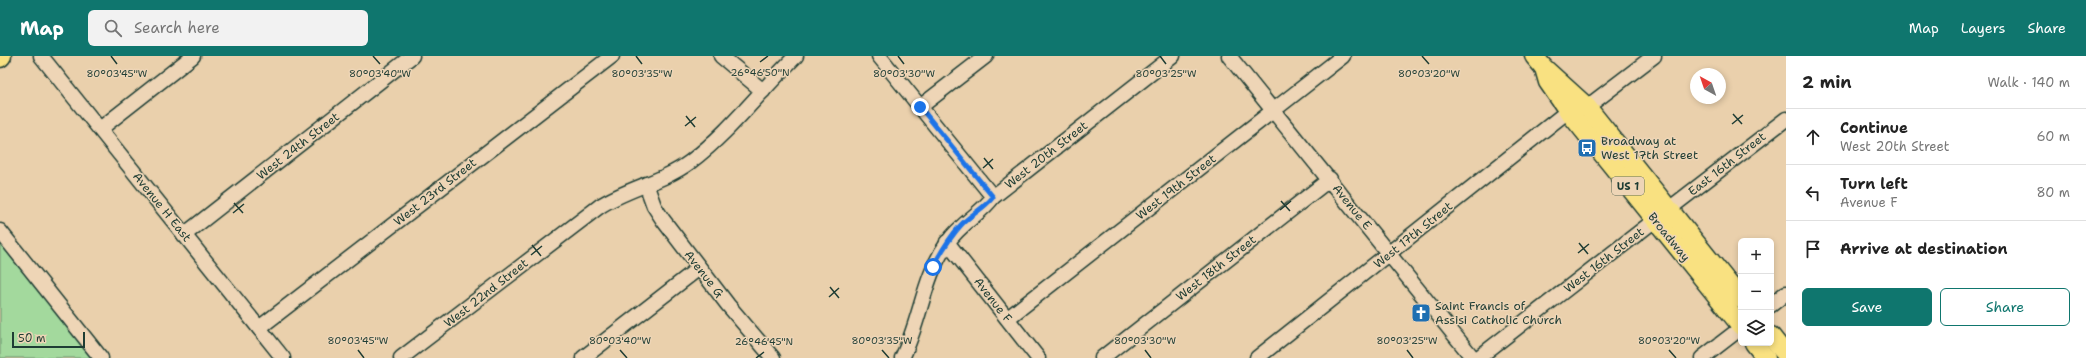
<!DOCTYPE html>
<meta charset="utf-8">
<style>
:root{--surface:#fff;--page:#f2f2f2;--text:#222;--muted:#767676;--line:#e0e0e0;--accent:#0f766e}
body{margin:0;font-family:"Shantell Sans",sans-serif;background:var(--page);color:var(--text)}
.controls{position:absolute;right:12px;bottom:12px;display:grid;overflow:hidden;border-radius:6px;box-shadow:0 2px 6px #0003}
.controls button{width:36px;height:36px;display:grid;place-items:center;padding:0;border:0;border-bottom:1px solid var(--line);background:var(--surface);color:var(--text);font:20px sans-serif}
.compass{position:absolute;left:1690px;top:12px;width:36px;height:36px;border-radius:50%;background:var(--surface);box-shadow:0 2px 6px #0003;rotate:320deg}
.scale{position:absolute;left:12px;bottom:10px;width:73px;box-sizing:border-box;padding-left:4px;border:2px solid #1f3d34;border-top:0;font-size:11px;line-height:14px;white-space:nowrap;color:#1f3d34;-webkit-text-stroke:3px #eed5b6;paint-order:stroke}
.stop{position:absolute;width:12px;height:12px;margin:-9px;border:3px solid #1a73e8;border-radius:50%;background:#fff}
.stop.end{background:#1a73e8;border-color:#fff;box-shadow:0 1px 4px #0008}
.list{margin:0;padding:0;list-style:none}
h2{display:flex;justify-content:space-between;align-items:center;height:52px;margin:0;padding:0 16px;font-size:17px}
h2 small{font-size:13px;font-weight:400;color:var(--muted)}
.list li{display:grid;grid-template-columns:26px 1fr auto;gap:12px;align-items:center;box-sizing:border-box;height:56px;padding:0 16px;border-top:1px solid var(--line)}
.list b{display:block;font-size:15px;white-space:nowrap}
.list p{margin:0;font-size:13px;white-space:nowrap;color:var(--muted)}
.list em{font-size:13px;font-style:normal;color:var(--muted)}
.actions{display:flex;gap:8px;padding:12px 16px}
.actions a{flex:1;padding:9px 0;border:1px solid var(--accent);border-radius:6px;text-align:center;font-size:14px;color:var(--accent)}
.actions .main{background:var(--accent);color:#fff}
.icon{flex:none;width:22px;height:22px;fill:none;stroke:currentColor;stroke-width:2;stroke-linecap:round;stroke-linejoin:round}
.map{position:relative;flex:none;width:1786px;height:302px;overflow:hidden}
header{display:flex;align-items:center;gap:24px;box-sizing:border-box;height:56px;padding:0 20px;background:var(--accent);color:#fff}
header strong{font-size:19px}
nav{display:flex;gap:22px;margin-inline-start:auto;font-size:14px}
.search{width:280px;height:36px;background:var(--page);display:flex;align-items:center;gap:10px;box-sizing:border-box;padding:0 14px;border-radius:6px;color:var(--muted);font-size:15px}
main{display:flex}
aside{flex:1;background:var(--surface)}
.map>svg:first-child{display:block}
.green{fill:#a3d99d;stroke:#618b68}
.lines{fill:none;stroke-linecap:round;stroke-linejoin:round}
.minor-casing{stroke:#1f3d34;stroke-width:17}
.major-casing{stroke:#1f3d34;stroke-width:21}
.minor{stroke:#eed5b6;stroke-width:14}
.major{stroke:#f9e181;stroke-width:18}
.route{stroke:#1a73e8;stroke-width:5}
.ticks{fill:none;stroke:#1f3d34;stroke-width:1.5}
.labels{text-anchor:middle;stroke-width:3;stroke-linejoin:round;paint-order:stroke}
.shield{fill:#eed5b6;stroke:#5d6b5b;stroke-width:1}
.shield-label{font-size:11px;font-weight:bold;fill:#1f3d34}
.poi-label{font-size:12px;fill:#1f3d34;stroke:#eed5b6;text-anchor:start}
.street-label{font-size:12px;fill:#1f3d34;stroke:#eed5b6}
.ticks-label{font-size:10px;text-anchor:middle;fill:#1f3d34;stroke:#eed5b6;stroke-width:3;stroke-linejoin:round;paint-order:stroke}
</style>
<header>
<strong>Map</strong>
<div class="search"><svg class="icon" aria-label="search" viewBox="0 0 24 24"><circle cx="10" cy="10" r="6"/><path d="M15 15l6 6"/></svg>Search here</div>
<nav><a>Map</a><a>Layers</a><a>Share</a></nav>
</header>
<main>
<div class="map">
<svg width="1786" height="302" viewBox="0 0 1786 302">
<rect width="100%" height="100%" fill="#ead0ac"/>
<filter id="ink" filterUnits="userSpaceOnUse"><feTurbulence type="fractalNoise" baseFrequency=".025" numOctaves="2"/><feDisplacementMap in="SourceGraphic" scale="8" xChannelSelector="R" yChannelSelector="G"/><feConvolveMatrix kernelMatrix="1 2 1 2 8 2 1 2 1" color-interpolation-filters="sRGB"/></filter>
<g filter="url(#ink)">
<path class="green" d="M0,188L92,302H0Z"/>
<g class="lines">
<defs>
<g id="minor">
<path d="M41,0L283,302"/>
<path d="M721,0L763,35"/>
<path d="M879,0L993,141"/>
<path d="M1229,0L1473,302"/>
<path d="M920,51L986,0"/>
<path d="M1587,51L1654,0"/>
<path d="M100,73L193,0"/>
<path d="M646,128L654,150L663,164L728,249L773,302"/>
<path d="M1669,153L1786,63"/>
<path d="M0,175L101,302"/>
<path d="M184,179L412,0"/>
<path d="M947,186L1038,302"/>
<path d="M1771,249L1786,237"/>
<path d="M1008,262L1343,0"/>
<path d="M259,272L612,0"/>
<path d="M401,302L600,150C628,132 663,126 690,106C730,76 760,35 796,0"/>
<path d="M583,302L699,212"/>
<path d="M902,302C921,264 923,221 948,186C961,167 982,157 993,141L1173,0"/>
<path d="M1102,302L1330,123"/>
<path d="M1257,302L1568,55"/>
<path d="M1478,302L1655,164"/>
<path d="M1702,302L1741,272"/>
</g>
<g id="major">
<path d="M1534,0L1544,12L1587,51L1741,243"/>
<path d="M0,2L2,0"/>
<path d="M1544,12L1548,26L1568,55L1741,270"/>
<path d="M1771,280L1786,299"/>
<path d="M1754,287L1766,302"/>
</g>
</defs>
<use href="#minor" class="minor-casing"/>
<use href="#major" class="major-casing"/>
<use href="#minor" class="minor"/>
<use href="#major" class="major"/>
</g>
</g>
<g class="lines" filter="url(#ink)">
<path class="route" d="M920,51L993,141C985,152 970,159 961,169C949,182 941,196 933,211"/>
</g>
<path class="ticks" d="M111,0L117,8M373,0L380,8M636,0L642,8M898,0L904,8M1160,0L1166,8M1422,0L1429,8M760,6L768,0M1733,58L1742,68M686,60L695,71M1732,68L1743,59M685,70L696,61M984,102L993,113M983,112L993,103M1281,145L1290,155M234,147L243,157M1280,154L1291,145M233,157L244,148M1579,187L1588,198M532,189L541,200M1578,197L1589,188M531,199L542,190M830,231L839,242M829,241L839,232M358,294L364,302M620,294L627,302M882,294L889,302M1145,294L1151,302M1407,294L1413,302M1669,294L1676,302M756,302L764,296"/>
<defs>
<symbol id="bus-square" viewBox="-11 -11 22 22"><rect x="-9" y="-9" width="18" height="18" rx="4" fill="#1f6fb2" stroke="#eed5b6"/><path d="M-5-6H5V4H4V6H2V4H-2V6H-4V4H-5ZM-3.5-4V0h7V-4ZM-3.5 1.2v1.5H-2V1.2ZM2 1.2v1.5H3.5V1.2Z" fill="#fff"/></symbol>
<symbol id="church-square" viewBox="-11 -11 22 22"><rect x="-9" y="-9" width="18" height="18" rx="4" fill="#1f6fb2" stroke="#eed5b6"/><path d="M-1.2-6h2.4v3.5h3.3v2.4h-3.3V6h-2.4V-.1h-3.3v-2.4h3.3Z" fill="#fff"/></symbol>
</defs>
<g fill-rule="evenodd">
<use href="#bus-square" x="1576" y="81" width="22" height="22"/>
<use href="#church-square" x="1410" y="246" width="22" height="22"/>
</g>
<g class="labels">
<rect class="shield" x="1612" y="121" width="32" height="18" rx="3"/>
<g class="shield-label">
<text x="1628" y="134">US 1</text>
</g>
<g class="poi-label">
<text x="1601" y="89">Broadway at<tspan x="1601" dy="14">West 17th Street</tspan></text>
<text x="1435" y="254">Saint Francis of<tspan x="1435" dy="14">Assisi Catholic Church</tspan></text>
</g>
<g class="street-label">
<text transform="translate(298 90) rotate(-38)" y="4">West 24th Street</text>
<text transform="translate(1046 99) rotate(-38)" y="4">West 20th Street</text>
<text transform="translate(1727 108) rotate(-38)" y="4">East 16th Street</text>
<text transform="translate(1176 131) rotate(-38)" y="4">West 19th Street</text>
<text transform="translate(435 136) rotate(-38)" y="4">West 23rd Street</text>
<text transform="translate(162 151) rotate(51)" y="4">Avenue H East</text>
<text transform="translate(1352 151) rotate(51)" y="4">Avenue E</text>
<text transform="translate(1413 179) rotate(-39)" y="4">West 17th Street</text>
<text transform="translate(1669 181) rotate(51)" y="4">Broadway</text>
<text transform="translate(1604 204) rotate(-38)" y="4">West 16th Street</text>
<text transform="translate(1216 212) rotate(-38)" y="4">West 18th Street</text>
<text transform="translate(704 218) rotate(52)" y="4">Avenue G</text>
<text transform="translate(486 237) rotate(-38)" y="4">West 22nd Street</text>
<text transform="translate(993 244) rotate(52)" y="4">Avenue F</text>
</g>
</g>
<g class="ticks-label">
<text x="760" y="20">26°46'50"N</text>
<text x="117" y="21">80°03'45"W</text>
<text x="380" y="21">80°03'40"W</text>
<text x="642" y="21">80°03'35"W</text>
<text x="904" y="21">80°03'30"W</text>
<text x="1166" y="21">80°03'25"W</text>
<text x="1429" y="21">80°03'20"W</text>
<text x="358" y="288">80°03'45"W</text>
<text x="620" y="288">80°03'40"W</text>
<text x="882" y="288">80°03'35"W</text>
<text x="1145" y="288">80°03'30"W</text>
<text x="1407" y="288">80°03'25"W</text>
<text x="1669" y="288">80°03'20"W</text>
<text x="764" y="289">26°46'45"N</text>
</g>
</svg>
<div class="controls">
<button>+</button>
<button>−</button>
<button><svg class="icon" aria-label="layers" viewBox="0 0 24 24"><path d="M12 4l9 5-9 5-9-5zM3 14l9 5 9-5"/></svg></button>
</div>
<svg class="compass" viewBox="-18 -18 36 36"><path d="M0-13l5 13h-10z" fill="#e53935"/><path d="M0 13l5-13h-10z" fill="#767676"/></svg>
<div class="scale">50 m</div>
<div class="stop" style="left:933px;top:211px"></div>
<div class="stop end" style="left:920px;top:51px"></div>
</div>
<aside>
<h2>2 min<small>Walk · 140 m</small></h2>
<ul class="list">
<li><svg class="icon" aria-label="ahead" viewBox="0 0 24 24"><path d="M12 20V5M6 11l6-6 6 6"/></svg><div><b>Continue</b><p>West 20th Street</p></div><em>60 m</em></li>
<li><svg class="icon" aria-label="left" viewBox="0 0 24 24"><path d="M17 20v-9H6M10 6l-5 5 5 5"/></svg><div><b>Turn left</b><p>Avenue F</p></div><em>80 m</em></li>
<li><svg class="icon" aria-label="arrive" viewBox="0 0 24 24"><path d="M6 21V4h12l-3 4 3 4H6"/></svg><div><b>Arrive at destination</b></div></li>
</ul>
<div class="actions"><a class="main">Save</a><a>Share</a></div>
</aside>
</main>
